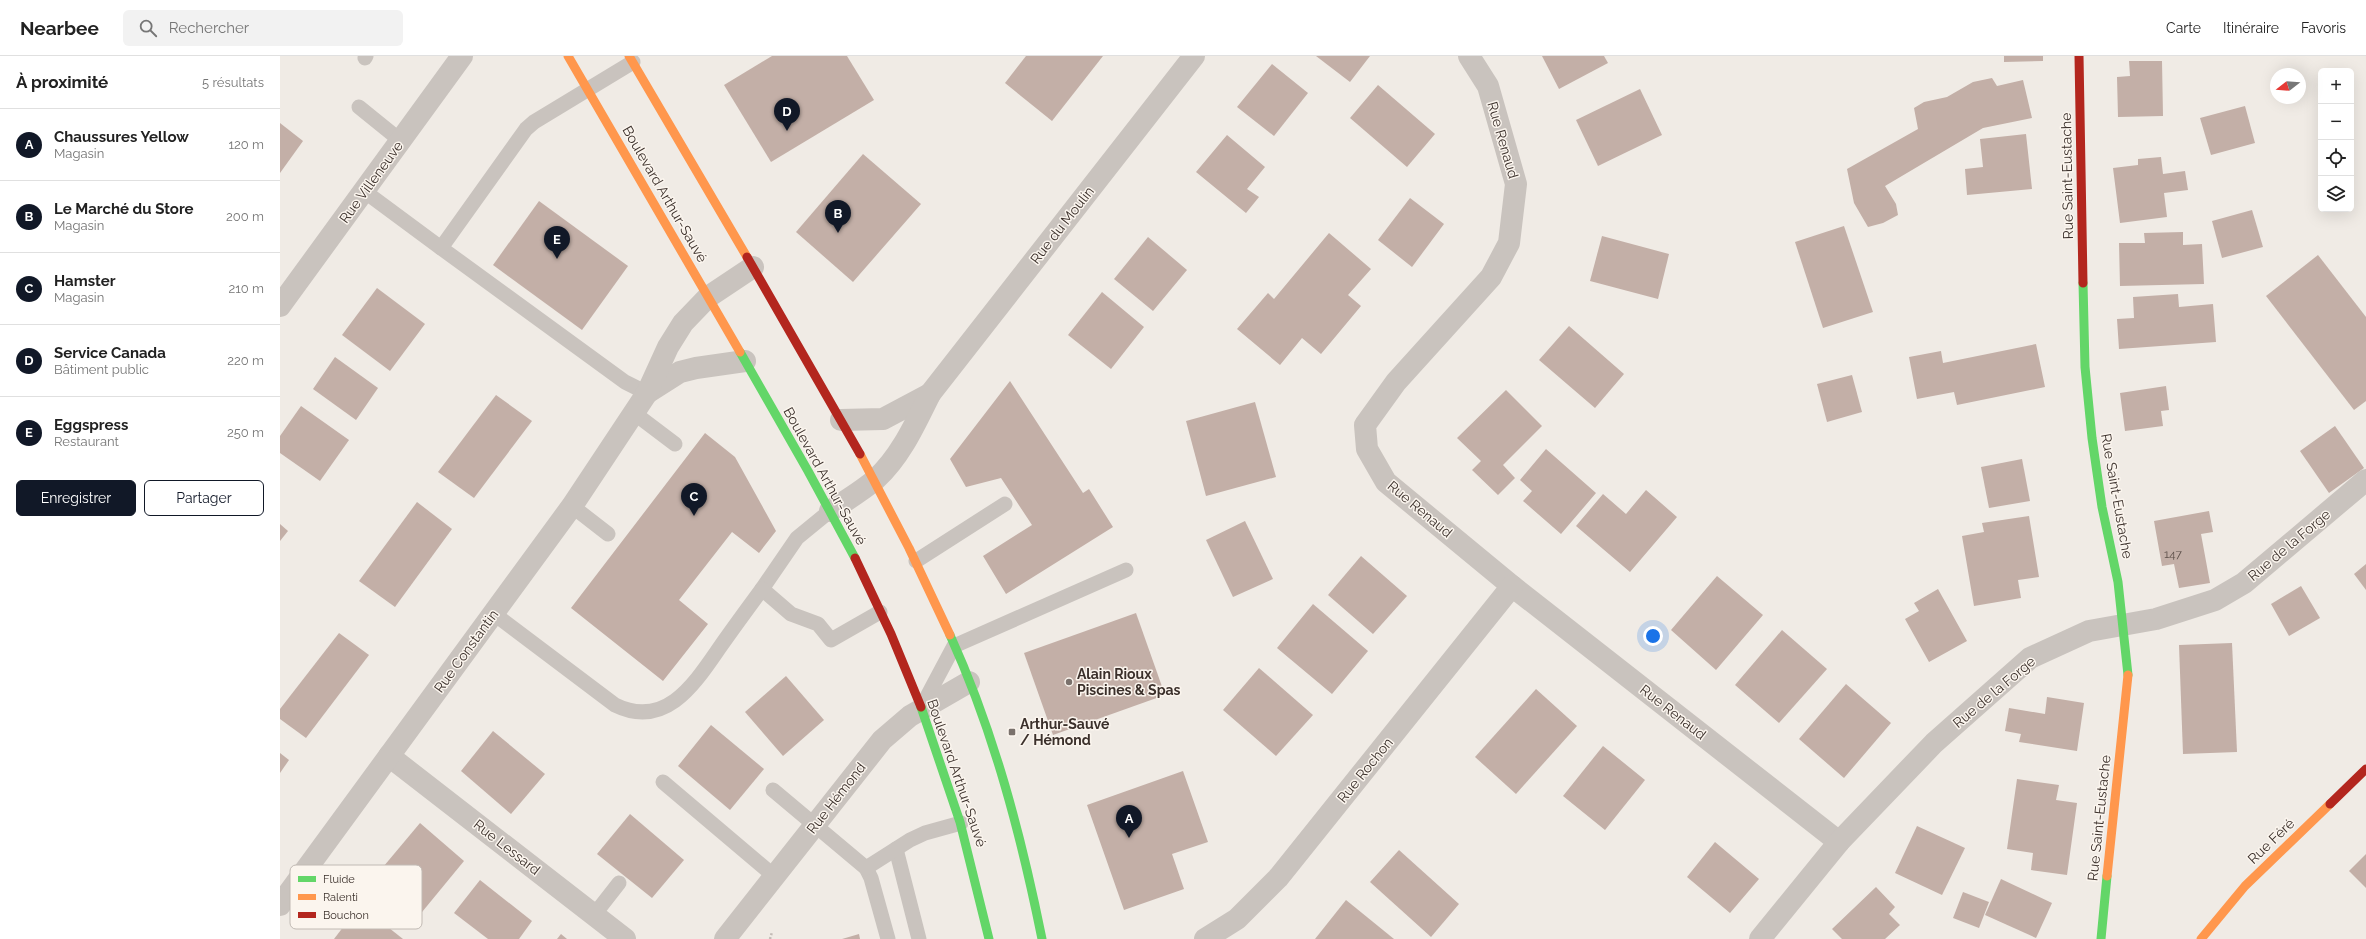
<!DOCTYPE html>
<html lang="fr">
<meta charset="utf-8">
<style>
:root{--surface:#fff;--page:#f2f2f2;--text:#222;--muted:#767676;--line:#e0e0e0;--accent:#111827}
body{margin:0;font-family:Raleway,sans-serif;background:var(--page);color:var(--text)}
.controls{position:absolute;right:12px;top:12px;display:grid;overflow:hidden;border-radius:6px;box-shadow:0 4px 16px #0002}
.controls button{width:36px;height:36px;display:grid;place-items:center;padding:0;border:0;border-bottom:1px solid var(--line);background:var(--surface);color:var(--text);font:20px sans-serif}
.compass{position:absolute;left:1990px;top:12px;width:36px;height:36px;border-radius:50%;background:var(--surface);box-shadow:0 4px 16px #0002;rotate:253deg}
.you{position:absolute;left:1373px;top:580px;width:14px;height:14px;margin:-10px;border:3px solid #fff;border-radius:50%;background:#1a73e8;box-shadow:0 0 0 6px #1a73e833}
.badge{display:grid;place-items:center;width:26px;height:26px;border-radius:50%;background:var(--accent);color:#fff;font-size:13px;font-weight:700}
.pin{position:absolute;translate:-50% -33px;filter:drop-shadow(0 1px 2px #0008)}
.pin::after{content:'';position:absolute;top:21px;width:14px;height:12px;background:inherit;clip-path:polygon(0 0,100% 0,50% 100%)}
.list{margin:0;padding:0;list-style:none}
h2{display:flex;justify-content:space-between;align-items:center;height:52px;margin:0;padding:0 16px;font-size:17px}
h2 small{font-size:13px;font-weight:400;color:var(--muted)}
.list li{display:grid;grid-template-columns:26px 1fr auto;gap:12px;align-items:center;box-sizing:border-box;height:72px;padding:0 16px;border-top:1px solid var(--line)}
.list b{display:block;font-size:15px;white-space:nowrap}
.list p{margin:0;font-size:13px;white-space:nowrap;color:var(--muted)}
.list em{font-size:13px;font-style:normal;color:var(--muted)}
.actions{display:flex;gap:8px;padding:12px 16px}
.actions a{flex:1;padding:9px 0;border:1px solid var(--accent);border-radius:6px;text-align:center;font-size:14px;color:var(--accent)}
.actions .main{background:var(--accent);color:#fff}
.icon{flex:none;width:22px;height:22px;fill:none;stroke:currentColor;stroke-width:2;stroke-linecap:round;stroke-linejoin:round}
.map{position:relative;flex:none;width:2086px;height:883px;overflow:hidden}
header{display:flex;align-items:center;gap:24px;box-sizing:border-box;height:56px;padding:0 20px;background:var(--surface);border-bottom:1px solid var(--line)}
header strong{font-size:19px}
nav{display:flex;gap:22px;margin-inline-start:auto;font-size:14px}
.search{width:280px;height:36px;background:var(--page);display:flex;align-items:center;gap:10px;box-sizing:border-box;padding:0 14px;border-radius:6px;color:var(--muted);font-size:15px}
main{display:flex}
aside{flex:1;background:var(--surface)}
.map>svg:first-child{display:block}
.building{fill:#c3afa7}
.lines{fill:none;stroke-linecap:round;stroke-linejoin:round}
.path{stroke:#c2bbb6;stroke-width:2.5;stroke-dasharray:2 2;stroke-linecap:butt}
.lane{stroke:#c9c3be;stroke-width:15}
.street{stroke:#c9c3be;stroke-width:22}
.fast{stroke:#63d668;stroke-width:9}
.slow{stroke:#ff974d;stroke-width:9}
.jam{stroke:#b3261e;stroke-width:9}
.poi-dot{fill:#7a716c;stroke:#fbf5ee;stroke-width:1.5}
.labels{text-anchor:middle;stroke-width:3;stroke-linejoin:round;paint-order:stroke}
.number-label{font-size:12px;fill:#5d504a}
.street-label{font-size:14px;fill:#3b302b;stroke:#fbf5ee}
.poi-label{font-size:14px;font-weight:bold;fill:#3b302b;stroke:#fbf5ee;text-anchor:start}
.key{fill:#fbf5ee;stroke:#c1bab4;stroke-width:1}
.key-label{font-size:11px;fill:#3b302b}
</style>
<header>
<strong>Nearbee</strong>
<div class="search"><svg class="icon" aria-label="search" viewBox="0 0 24 24"><circle cx="10" cy="10" r="6"/><path d="M15 15l6 6"/></svg>Rechercher</div>
<nav><a>Carte</a><a>Itinéraire</a><a>Favoris</a></nav>
</header>
<main>
<aside>
<h2>À proximité<small>5 résultats</small></h2>
<ul class="list">
<li><span class="badge">A</span><div><b>Chaussures Yellow</b><p>Magasin</p></div><em>120 m</em></li>
<li><span class="badge">B</span><div><b>Le Marché du Store</b><p>Magasin</p></div><em>200 m</em></li>
<li><span class="badge">C</span><div><b>Hamster</b><p>Magasin</p></div><em>210 m</em></li>
<li><span class="badge">D</span><div><b>Service Canada</b><p>Bâtiment public</p></div><em>220 m</em></li>
<li><span class="badge">E</span><div><b>Eggspress</b><p>Restaurant</p></div><em>250 m</em></li>
</ul>
<div class="actions"><a class="main">Enregistrer</a><a>Partager</a></div>
</aside>
<div class="map">
<svg width="2086" height="883" viewBox="0 0 2086 883">
<rect width="100%" height="100%" fill="#f0ebe5"/>
<g class="building">
<path d="M492,0H567L594,44L491,106L444,29Z"/>
<path d="M746,0H823L772,65L725,27Z"/>
<path d="M1036,0H1090L1070,26Z"/>
<path d="M1262,0H1324L1328,7L1279,33Z"/>
<path d="M1724,0H1763V5L1724,6Z"/>
<path d="M1849,5H1882L1883,60L1838,61L1837,21L1850,20Z"/>
<path d="M992,8L1028,37L994,80L957,51Z"/>
<path d="M1712,22L1717,30L1743,24L1752,62L1703,72L1605,130L1616,148L1618,159L1603,167L1588,171L1574,147L1567,113L1638,73L1634,52L1644,46L1667,41L1693,26Z"/>
<path d="M1098,29L1155,78L1127,111L1070,62Z"/>
<path d="M1360,33L1382,79L1318,110L1296,64Z"/>
<path d="M1965,50L1975,87L1931,99L1920,62Z"/>
<path d="M0,67L23,85L0,117Z"/>
<path d="M1746,78L1752,133L1687,139L1685,113L1703,111L1700,83Z"/>
<path d="M947,79L985,111L967,133L979,141L966,157L916,116Z"/>
<path d="M583,98L641,148L573,226L516,176Z"/>
<path d="M1881,101L1883,118L1905,115L1908,134L1884,137L1887,161L1840,167L1833,112L1858,109V103Z"/>
<path d="M1130,142L1164,168L1132,211L1098,184Z"/>
<path d="M259,145L348,210L302,274L213,209Z"/>
<path d="M1972,154L1983,191L1942,202L1932,165Z"/>
<path d="M1564,170L1593,256L1543,272L1515,186Z"/>
<path d="M1903,176V189L1922,188L1924,228L1840,230L1839,187H1865L1864,177Z"/>
<path d="M1049,177L1091,213L1068,239L1081,250L1041,298L1022,282L1000,309L957,273L988,237L994,243Z"/>
<path d="M1322,180L1389,198L1378,243L1310,225Z"/>
<path d="M868,181L907,214L873,255L834,223Z"/>
<path d="M2038,199L2086,261V345L2074,354L1986,240Z"/>
<path d="M97,232L145,268L110,315L62,279Z"/>
<path d="M822,236L864,271L831,313L788,279Z"/>
<path d="M1898,238L1899,251L1933,248L1936,286L1839,293L1837,263L1854,262L1853,241Z"/>
<path d="M1289,270L1344,318L1315,352L1259,304Z"/>
<path d="M1756,288L1765,331L1677,349L1674,336L1637,343L1629,301L1661,295L1663,307Z"/>
<path d="M55,301L98,332L76,364L33,333Z"/>
<path d="M1572,319L1582,356L1547,366L1537,328Z"/>
<path d="M730,325L803,437L809,433L833,471L726,538L703,500L752,469L721,422L686,431L670,403Z"/>
<path d="M1886,330L1889,354L1881,355L1883,370L1845,375L1840,337Z"/>
<path d="M1226,334L1262,370L1223,409L1235,422L1218,439L1192,414L1201,405L1177,382Z"/>
<path d="M216,339L252,365L194,442L158,416Z"/>
<path d="M975,346L996,421L926,440L906,365Z"/>
<path d="M21,350L69,384L40,425L0,397V380Z"/>
<path d="M2055,370L2084,412L2049,437L2020,395Z"/>
<path d="M425,377L455,401L496,475L479,497L452,476L399,544L428,568L383,625L291,552Z"/>
<path d="M1266,393L1316,437L1281,478L1243,445L1252,435L1240,424Z"/>
<path d="M1742,403L1750,445L1709,452L1701,411Z"/>
<path d="M1366,434L1397,461L1350,516L1296,470L1323,438L1346,458Z"/>
<path d="M137,446L172,473L115,551L79,525Z"/>
<path d="M1929,455L1933,476L1921,478L1930,527L1899,532L1894,508L1882,510L1874,465Z"/>
<path d="M1749,460L1759,521L1738,524L1741,542L1694,550L1682,480L1704,476L1702,467Z"/>
<path d="M965,465L993,523L953,541L926,484Z"/>
<path d="M0,468L8,475L0,485Z"/>
<path d="M1081,500L1127,540L1093,578L1048,539Z"/>
<path d="M2086,508V534L2074,518Z"/>
<path d="M1437,520L1483,559L1436,614L1391,574Z"/>
<path d="M2021,530L2040,562L2009,580L1991,548Z"/>
<path d="M1658,533L1687,585L1649,606L1625,563L1639,555L1634,547Z"/>
<path d="M1033,548L1088,595L1052,638L997,592Z"/>
<path d="M856,557L885,639L773,679L744,597Z"/>
<path d="M1502,574L1547,613L1499,667L1455,629Z"/>
<path d="M59,577L89,599L26,682L0,663V653Z"/>
<path d="M1952,587L1957,696L1903,698L1899,589Z"/>
<path d="M979,612L1033,659L996,700L943,654Z"/>
<path d="M506,620L544,664L503,700L465,656Z"/>
<path d="M1566,628L1611,667L1564,722L1519,683Z"/>
<path d="M1256,633L1297,670L1236,738L1195,701Z"/>
<path d="M1767,641L1804,647L1797,695L1739,686L1741,678L1725,675L1729,652L1765,658Z"/>
<path d="M431,669L484,713L450,754L398,710Z"/>
<path d="M213,675L265,718L231,758L181,715Z"/>
<path d="M1323,690L1365,724L1325,774L1283,740Z"/>
<path d="M0,697L9,704L0,717Z"/>
<path d="M903,715L928,786L892,798L904,833L844,854L807,749Z"/>
<path d="M1737,723L1779,729L1776,744L1797,747L1787,819L1751,814L1753,797L1727,793Z"/>
<path d="M350,758L404,804L372,842L317,798Z"/>
<path d="M140,767L184,805L133,867L88,829Z"/>
<path d="M1637,770L1685,792L1662,839L1615,817Z"/>
<path d="M1435,786L1479,823L1450,857L1407,821Z"/>
<path d="M1119,794L1179,848L1151,881L1090,826Z"/>
<path d="M2086,798V832L2069,815Z"/>
<path d="M1721,823L1772,847L1756,882L1705,859Z"/>
<path d="M200,824L252,865L239,883H208L174,857Z"/>
<path d="M1596,831L1615,851L1609,858L1620,869L1605,883H1562L1552,873Z"/>
<path d="M1683,836L1709,846L1699,872L1673,862Z"/>
<path d="M1066,844L1114,883H1035Z"/>
<path d="M80,849L123,883H54Z"/>
<path d="M281,878L287,883H277Z"/>
<path d="M579,878L580,883H562Z"/>
</g>
<g class="lines">
<path class="path" d="M490,883L492,876"/>
<g class="lane">
<path d="M85,2L86,0"/>
<path d="M353,6L254,66L246,73L161,192L345,326L367,337"/>
<path d="M79,51L121,85"/>
<path d="M84,135L161,192"/>
<path d="M354,357L395,388"/>
<path d="M292,450L328,478"/>
<path d="M550,455L517,482L482,533L511,558L538,568L551,584L600,556"/>
<path d="M636,505L725,448"/>
<path d="M213,557L335,649C386,674 415,627 440,591C454,571 468,552 482,533"/>
<path d="M641,652L674,590L846,514"/>
<path d="M383,726L494,820"/>
<path d="M493,734L586,812L591,822L608,883"/>
<path d="M616,793L639,883"/>
<path d="M586,812L630,784L645,777L681,767"/>
<path d="M314,859L339,827"/>
</g>
<g class="street">
<path d="M1189,0L1208,30L1236,128L1229,187L1211,221L1116,326L1085,369L1087,393L1106,426L1232,530L1559,786"/>
<path d="M0,250L182,0"/>
<path d="M367,337L400,316L416,312L465,305"/>
<path d="M561,364L603,363L650,338"/>
<path d="M550,455C565,445 582,435 596,423C621,400 635,368 650,338L914,0"/>
<path d="M109,700L345,883"/>
<path d="M0,849L292,450L367,337L388,291L403,267L428,241L473,211"/>
<path d="M445,883L602,684L630,660L689,626"/>
<path d="M925,883L957,863L998,822L1232,530"/>
<path d="M1480,883L1559,786L1654,687L1750,602L1809,575L1876,563L1935,544L1964,527L2086,424"/>
</g>
<g class="fast">
<path d="M1803,227L1805,311L1812,382L1822,451L1838,526L1848,619"/>
<path d="M460,296L528,415L575,502"/>
<path d="M670,579C714,676 741,779 762,883"/>
<path d="M641,651L680,766L709,883"/>
<path d="M1821,883L1827,820"/>
</g>
<g class="slow">
<path d="M288,0L460,296"/>
<path d="M349,0L467,201"/>
<path d="M580,398L629,492L670,579"/>
<path d="M1827,820L1848,619"/>
<path d="M1921,883L1965,830L2050,748"/>
</g>
<g class="jam">
<path d="M1799,0L1803,227"/>
<path d="M467,201L580,398"/>
<path d="M575,502L611,578L641,651"/>
<path d="M2050,748L2086,713"/>
</g>
</g>
<g class="poi-dot">
<circle cx="789" cy="626" r="4"/>
<rect x="728" y="672" width="8" height="8" rx="2"/>
</g>
<g class="labels">
<g class="number-label">
<text x="1893" y="502">147</text>
</g>
<g class="street-label">
<text transform="translate(1223 84) rotate(74)" y="5">Rue Renaud</text>
<text transform="translate(1787 120) rotate(-91)" y="5">Rue Saint-Eustache</text>
<text transform="translate(91 126) rotate(-54)" y="5">Rue Villeneuve</text>
<text transform="translate(385 138) rotate(60)" y="5">Boulevard Arthur-Sauvé</text>
<text transform="translate(782 169) rotate(-52)" y="5">Rue du Moulin</text>
<text transform="translate(545 420) rotate(61)" y="5">Boulevard Arthur-Sauvé</text>
<text transform="translate(1837 440) rotate(80)" y="5">Rue Saint-Eustache</text>
<text transform="translate(1140 453) rotate(40)" y="5">Rue Renaud</text>
<text transform="translate(2009 489) rotate(-40)" y="5">Rue de la Forge</text>
<text transform="translate(186 595) rotate(-54)" y="5">Rue Constantin</text>
<text transform="translate(1714 636) rotate(-40)" y="5">Rue de la Forge</text>
<text transform="translate(1393 656) rotate(38)" y="5">Rue Renaud</text>
<text transform="translate(1085 714) rotate(-51)" y="5">Rue Rochon</text>
<text transform="translate(677 717) rotate(71)" y="5">Boulevard Arthur-Sauvé</text>
<text transform="translate(556 742) rotate(-52)" y="5">Rue Hémond</text>
<text transform="translate(1819 762) rotate(-84)" y="5">Rue Saint-Eustache</text>
<text transform="translate(1991 785) rotate(-44)" y="5">Rue Féré</text>
<text transform="translate(227 791) rotate(38)" y="5">Rue Lessard</text>
</g>
<g class="poi-label">
<text x="797" y="623">Alain Rioux<tspan x="797" dy="16">Piscines &amp; Spas</tspan></text>
<text x="740" y="673">Arthur-Sauvé<tspan x="740" dy="16">/ Hémond</tspan></text>
</g>
</g>
<rect x="10" y="809" width="132" height="64" rx="6" class="key"/>
<rect x="18" y="820" width="18" height="6" fill="#63d668"/>
<rect x="18" y="838" width="18" height="6" fill="#ff974d"/>
<rect x="18" y="856" width="18" height="6" fill="#b3261e"/>
<g class="key-label">
<text x="43" y="827">Fluide</text>
<text x="43" y="845">Ralenti</text>
<text x="43" y="863">Bouchon</text>
</g>
</svg>
<div class="controls">
<button>+</button>
<button>−</button>
<button><svg class="icon" aria-label="locate" viewBox="0 0 24 24"><circle cx="12" cy="12" r="6"/><path d="M12 2v4M12 18v4M2 12h4M18 12h4"/></svg></button>
<button><svg class="icon" aria-label="layers" viewBox="0 0 24 24"><path d="M12 4l9 5-9 5-9-5zM3 14l9 5 9-5"/></svg></button>
</div>
<svg class="compass" viewBox="-18 -18 36 36"><path d="M0-13l5 13h-10z" fill="#e53935"/><path d="M0 13l5-13h-10z" fill="#767676"/></svg>
<div class="you"></div>
<div class="pin badge" style="left:849px;top:782px">A</div>
<div class="pin badge" style="left:558px;top:177px">B</div>
<div class="pin badge" style="left:414px;top:460px">C</div>
<div class="pin badge" style="left:507px;top:75px">D</div>
<div class="pin badge" style="left:277px;top:203px">E</div>
</div>
</main>
